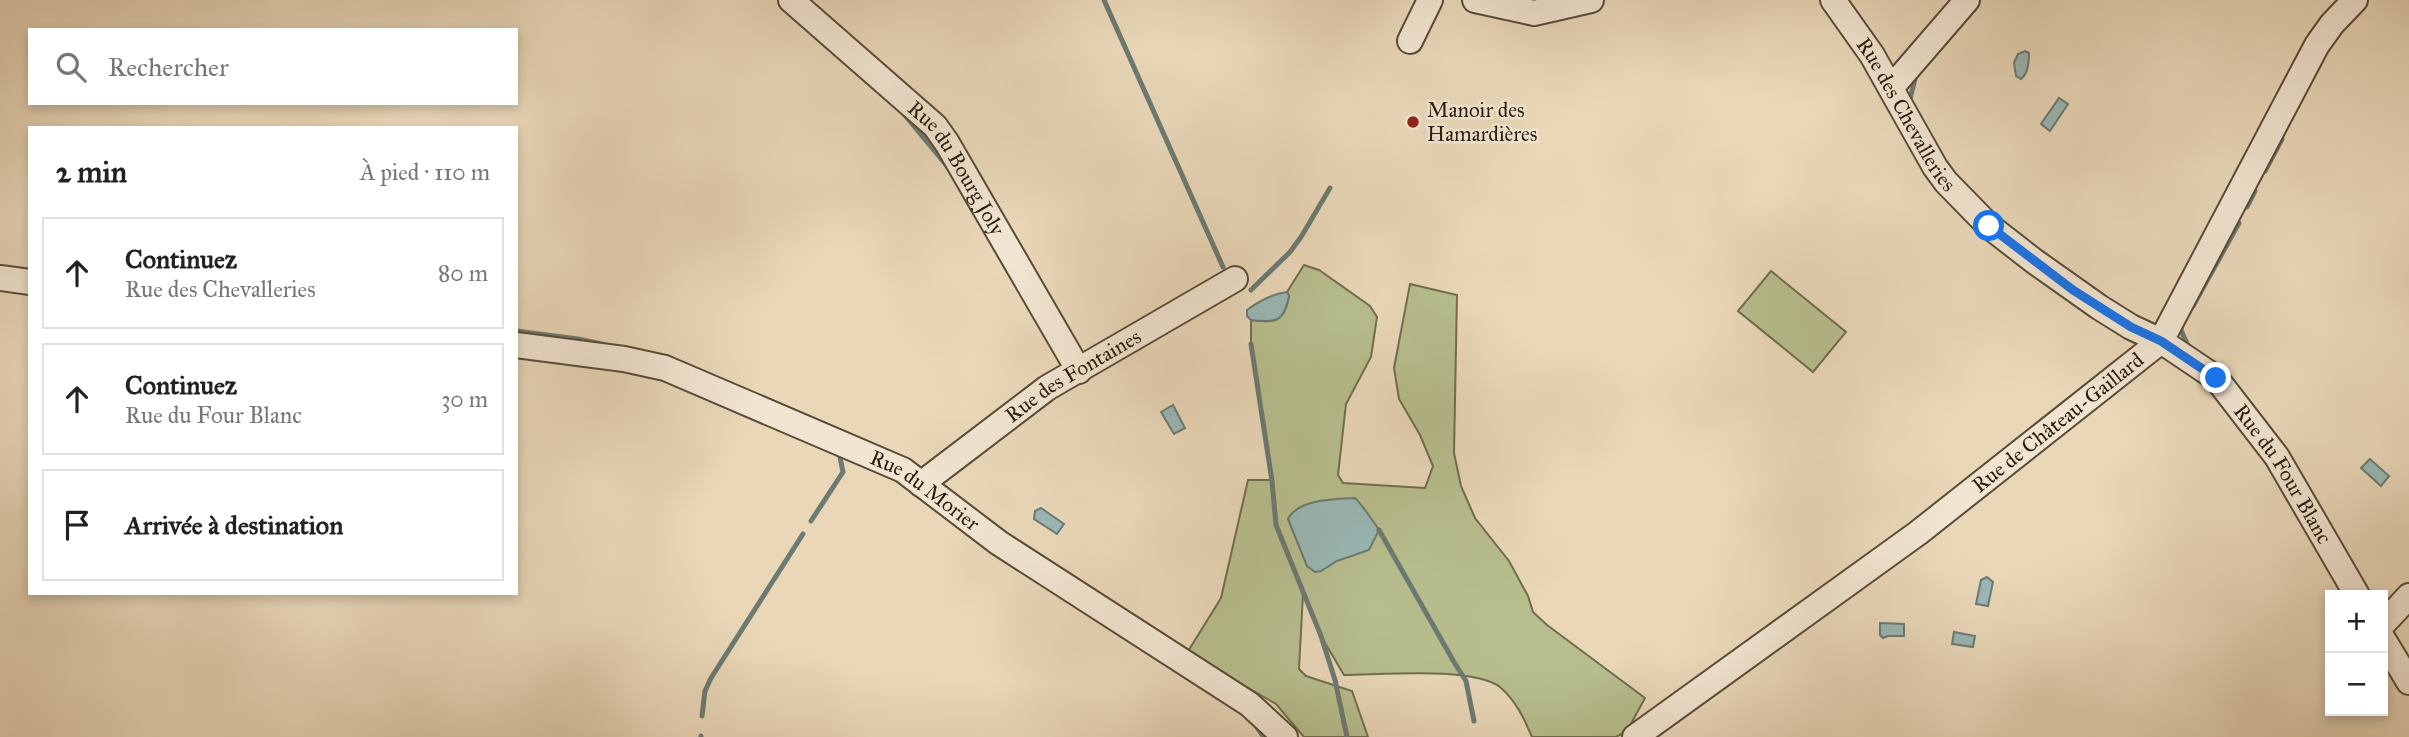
<!DOCTYPE html>
<html lang="fr">
<meta charset="utf-8">
<style>
:root{--surface:#fff;--page:#f6f6f6;--text:#222;--muted:#767676;--line:#e0e0e0}
body{margin:0;font-family:"IM FELL Great Primer",serif;background:var(--page);color:var(--text)}
.controls{position:absolute;right:21px;bottom:21px;display:grid;overflow:hidden;border-radius:0px;box-shadow:0 4px 10px #0003}
.controls button{width:63px;height:63px;display:grid;place-items:center;padding:0;border:0;border-bottom:2px solid var(--line);background:var(--surface);color:var(--text);font:35px sans-serif}
.stop{position:absolute;width:21px;height:21px;margin:-16px;border:5px solid #1a73e8;border-radius:50%;background:#fff}
.stop.end{background:#1a73e8;border-color:#fff;box-shadow:0 2px 7px #0008}
.list{margin:0;padding:0;list-style:none}
h2{display:flex;justify-content:space-between;align-items:center;height:91px;margin:0;padding:0 28px;font-size:30px}
h2 small{font-size:23px;font-weight:400;color:var(--muted)}
.list li{display:grid;grid-template-columns:46px 1fr auto;gap:21px;align-items:center;box-sizing:border-box;height:112px;margin:0 14px 14px;padding:0 14px;border:2px solid var(--line);border-radius:0px}
.list b{display:block;font-size:26px;white-space:nowrap}
.list p{margin:0;font-size:23px;white-space:nowrap;color:var(--muted)}
.list em{font-size:23px;font-style:normal;color:var(--muted)}
.icon{flex:none;width:38px;height:38px;fill:none;stroke:currentColor;stroke-width:2;stroke-linecap:round;stroke-linejoin:round}
.map{position:relative;flex:none;width:2409px;height:737px;overflow:hidden}
.search{position:absolute;background:var(--surface);box-shadow:0 4px 10px #0003;left:28px;top:28px;width:490px;height:77px;display:flex;align-items:center;gap:18px;box-sizing:border-box;padding:0 24px;border-radius:0px;color:var(--muted);font-size:26px}
.panel{position:absolute;background:var(--surface);box-shadow:0 4px 10px #0003;left:28px;top:126px;width:490px;height:469px;border-radius:0px}
.map>svg:first-child{display:block}
.green{fill:#b7be8e;stroke:#706e4e;stroke-width:2}
.water{fill:#99b8b6;stroke:#6c7a72;stroke-width:2}
.lines{fill:none;stroke-linecap:round;stroke-linejoin:round}
.stream{stroke:#6c7a72;stroke-width:5}
.minor-casing{stroke:#584c38;stroke-width:28}
.minor{stroke:#f1e5d1;stroke-width:24}
.route{stroke:#1a73e8;stroke-width:9}
.poi-dot{fill:#8f2418;stroke:#f1e5d1;stroke-width:2.5}
.labels{text-anchor:middle;stroke-width:5;stroke-linejoin:round;paint-order:stroke}
.poi-label{font-size:21px;fill:#281d0d;stroke:#f1e5d1;text-anchor:start}
.street-label{font-size:21px;fill:#281d0d;stroke:#f1e5d1}
</style>
<div class="map">
<svg width="2409" height="737" viewBox="0 0 2409 737">
<rect width="100%" height="100%" fill="#e9d7b8"/>
<filter id="stains"><feTurbulence type="fractalNoise" baseFrequency=".00286" numOctaves="4"/><feColorMatrix values="0 0 0 0 .2 0 0 0 0 .09 0 0 0 0 .02 0 0 0 .5 -.17"/></filter>
<radialGradient id="worn" r=".72"><stop offset=".6" stop-color="#630" stop-opacity="0"/><stop offset="1" stop-color="#630" stop-opacity=".3"/></radialGradient>
<g class="green">
<path d="M1304,265L1319,270L1370,306L1377,317L1371,357L1346,404L1338,475L1343,483L1425,488L1433,466L1420,435L1399,399L1394,368L1410,284L1457,295L1454,453L1461,486L1475,518L1509,561L1528,596L1533,612L1547,625L1645,698L1627,731L1616,737H1532C1524,718 1516,701 1500,687C1472,666 1380,675 1344,675L1321,636L1303,593L1299,669L1306,676L1352,691L1368,737H1304L1276,704L1187,653L1221,598L1248,480H1272L1251,344V320C1276,323 1284,322 1289,296L1287,292Z"/>
<path d="M1771,271L1846,332L1813,372L1738,311Z"/>
</g>
<g class="water">
<path d="M2025,51L2029,53C2029,61 2028,74 2021,79L2016,76L2014,63L2018,54Z"/>
<path d="M2059,98L2068,104L2050,131L2041,124Z"/>
<path d="M1287,292L1289,296C1284,322 1276,323 1251,320L1247,316V310C1259,301 1272,294 1287,292Z"/>
<path d="M1173,405L1185,428L1174,434L1161,412Z"/>
<path d="M2370,459L2389,476L2381,486L2361,468Z"/>
<path d="M1355,498C1359,501 1376,525 1379,530L1369,550L1337,561L1321,571L1315,572L1307,566L1288,519C1298,499 1335,499 1355,498Z"/>
<path d="M1041,508L1064,524L1057,534L1034,519L1035,511Z"/>
<path d="M1987,577L1993,582L1988,606L1976,604L1981,580Z"/>
<path d="M1880,623L1904,624V636H1888L1883,638L1880,635Z"/>
<path d="M1954,632L1975,636L1973,647L1952,644Z"/>
</g>
<g class="lines">
<g class="stream">
<path d="M1104,0L1223,267"/>
<path d="M1909,103L1916,75"/>
<path d="M904,114L947,166"/>
<path d="M2265,171L2282,139"/>
<path d="M2247,207L2255,191"/>
<path d="M1251,290L1290,252L1301,237L1330,188"/>
<path d="M2193,306L2239,223"/>
<path d="M2181,326V330L2188,346"/>
<path d="M516,331L578,339L606,345"/>
<path d="M1251,344L1272,481L1276,525L1321,636L1335,680L1347,737"/>
<path d="M811,521L843,472L839,452"/>
<path d="M1379,530L1454,662L1466,681L1474,721"/>
<path d="M702,716L705,691L711,678L803,534"/>
<path d="M1257,727L1263,736"/>
<path d="M701,737V736"/>
</g>
<defs>
<g id="minor">
<path id="s1" d="M791,0L935,126L947,143L1079,371"/>
<path d="M1475,0L1534,13L1591,0"/>
<path id="s2" d="M1833,0L1872,55L1935,167L1946,182L1989,226L2034,261L2099,307L2131,327L2161,341L2216,378L2277,457L2357,595"/>
<path d="M1410,41L1430,0"/>
<path d="M1891,88L1967,0"/>
<path d="M0,278L30,282"/>
<path id="s3" d="M516,345L624,359L665,368L903,470L999,543L1249,704L1285,737"/>
<path id="s4" d="M921,484L1047,388L1235,279"/>
<path d="M2383,624L2409,596"/>
<path d="M2383,639L2409,682"/>
<path id="s5" d="M1635,737L1918,533L2161,341L2317,45L2332,24L2355,0"/>
</g>
</defs>
<use href="#minor" class="minor-casing"/>
<use href="#minor" class="minor"/>
</g>
<g class="lines">
<path class="route" d="M1989,226L2073,290L2131,327L2161,341L2216,378"/>
</g>
<circle class="poi-dot" cx="1413" cy="122" r="7"/>
<g class="labels">
<g class="poi-label">
<text x="1427" y="117">Manoir des<tspan x="1427" dy="24">Hamardières</tspan></text>
</g>
<g class="street-label">
<text dy="7" stroke="none"><textPath href="#s2" startOffset="136">Rue des Chevalleries</textPath></text>
<text dy="7" stroke="none"><textPath href="#s1" startOffset="238">Rue du Bourg Joly</textPath></text>
<text dy="7" stroke="none"><textPath href="#s4" startOffset="187">Rue des Fontaines</textPath></text>
<text dy="7" stroke="none"><textPath href="#s5" startOffset="527">Rue de Château-Gaillard</textPath></text>
<text dy="7" stroke="none"><textPath href="#s2" startOffset="667">Rue du Four Blanc</textPath></text>
<text dy="7" stroke="none"><textPath href="#s3" startOffset="439">Rue du Morier</textPath></text>
</g>
</g>
<rect width="100%" height="100%" filter="url(#stains)"/>
<rect width="100%" height="100%" fill="url(#worn)"/>
</svg>
<div class="controls">
<button>+</button>
<button>−</button>
</div>
<div class="stop" style="left:1989px;top:226px"></div>
<div class="stop end" style="left:2216px;top:378px"></div>
<div class="search"><svg class="icon" aria-label="search" viewBox="0 0 24 24"><circle cx="10" cy="10" r="6"/><path d="M15 15l6 6"/></svg>Rechercher</div>
<section class="panel">
<h2>2 min<small>À pied · 110 m</small></h2>
<ul class="list">
<li><svg class="icon" aria-label="ahead" viewBox="0 0 24 24"><path d="M12 20V5M6 11l6-6 6 6"/></svg><div><b>Continuez</b><p>Rue des Chevalleries</p></div><em>80 m</em></li>
<li><svg class="icon" aria-label="ahead" viewBox="0 0 24 24"><path d="M12 20V5M6 11l6-6 6 6"/></svg><div><b>Continuez</b><p>Rue du Four Blanc</p></div><em>30 m</em></li>
<li><svg class="icon" aria-label="arrive" viewBox="0 0 24 24"><path d="M6 21V4h12l-3 4 3 4H6"/></svg><div><b>Arrivée à destination</b></div></li>
</ul>
</section>
</div>
